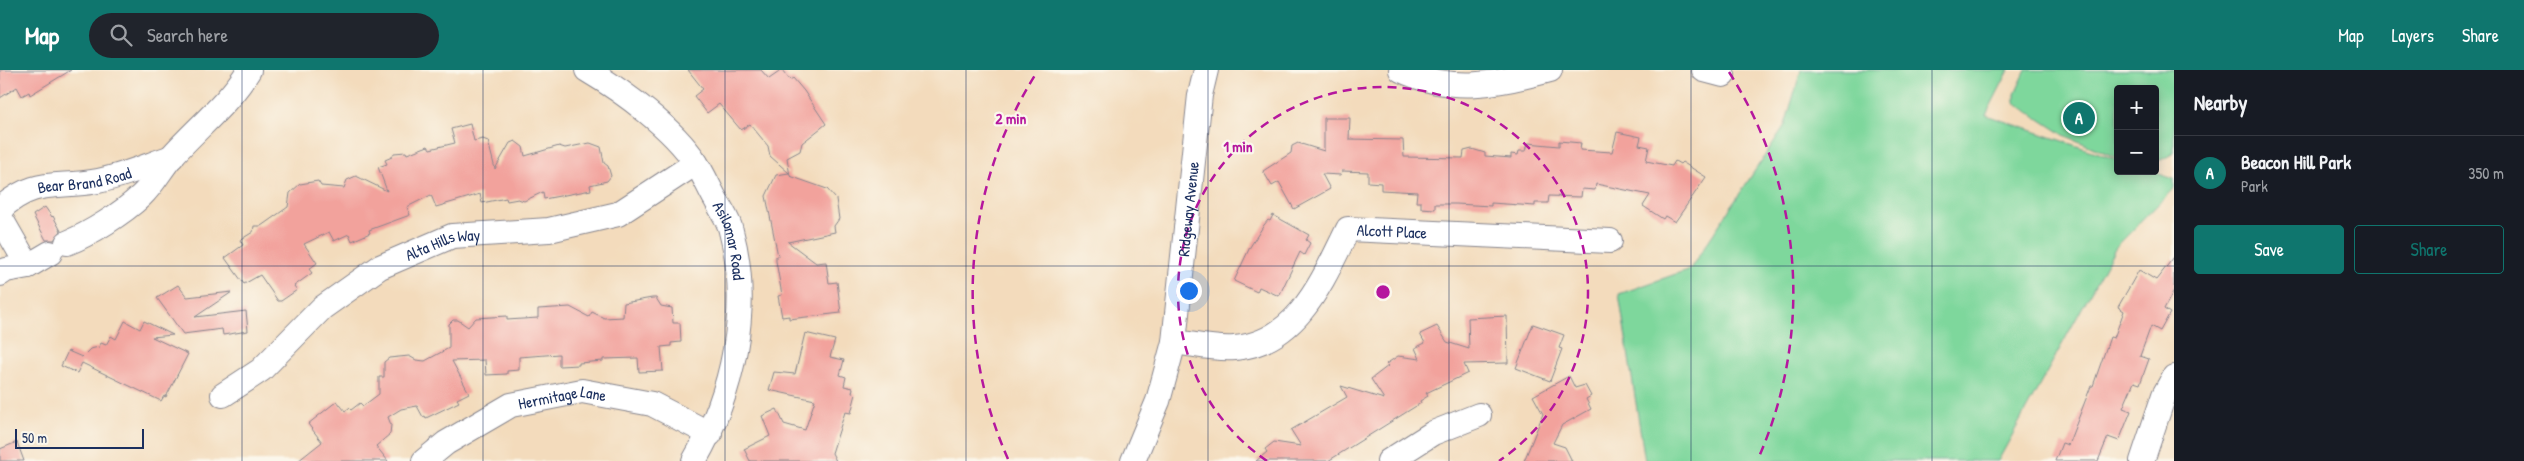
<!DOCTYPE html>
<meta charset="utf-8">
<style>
:root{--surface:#171b24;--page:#20242c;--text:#f1f3f6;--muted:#9ea1a6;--line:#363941;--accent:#0f766e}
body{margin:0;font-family:"Patrick Hand",sans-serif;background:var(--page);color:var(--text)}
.controls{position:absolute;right:15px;top:15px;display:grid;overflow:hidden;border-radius:5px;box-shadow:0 2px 12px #0003}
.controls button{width:45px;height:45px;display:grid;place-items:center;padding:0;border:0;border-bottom:1px solid var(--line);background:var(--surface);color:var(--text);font:25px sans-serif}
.scale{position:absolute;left:15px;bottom:12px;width:129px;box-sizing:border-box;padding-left:5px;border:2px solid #1b2f5e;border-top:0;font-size:14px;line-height:18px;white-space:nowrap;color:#1b2f5e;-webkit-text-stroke:4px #fbf7ec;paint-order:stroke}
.you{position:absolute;left:1188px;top:220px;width:18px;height:18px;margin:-12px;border:4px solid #fff;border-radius:50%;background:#1a73e8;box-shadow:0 0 0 8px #1a73e833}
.badge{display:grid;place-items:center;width:32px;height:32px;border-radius:50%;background:var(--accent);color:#fff;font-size:16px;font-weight:700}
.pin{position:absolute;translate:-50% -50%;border:2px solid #fff;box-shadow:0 1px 5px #0006}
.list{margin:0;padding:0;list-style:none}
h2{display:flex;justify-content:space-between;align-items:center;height:65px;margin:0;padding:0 20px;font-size:21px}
h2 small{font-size:16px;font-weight:400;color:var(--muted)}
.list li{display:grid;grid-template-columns:32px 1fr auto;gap:15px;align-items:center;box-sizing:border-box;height:75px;padding:0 20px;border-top:1px solid var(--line)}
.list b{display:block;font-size:19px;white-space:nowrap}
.list p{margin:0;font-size:16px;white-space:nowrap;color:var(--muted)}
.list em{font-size:16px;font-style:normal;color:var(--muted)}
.actions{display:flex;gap:10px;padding:15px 20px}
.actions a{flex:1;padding:11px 0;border:1px solid var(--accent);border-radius:5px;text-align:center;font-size:18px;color:var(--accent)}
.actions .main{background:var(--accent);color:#fff}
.icon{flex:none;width:28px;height:28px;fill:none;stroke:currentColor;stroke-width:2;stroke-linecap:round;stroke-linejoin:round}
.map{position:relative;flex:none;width:2174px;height:391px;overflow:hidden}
header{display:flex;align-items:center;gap:30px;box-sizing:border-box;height:70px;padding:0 25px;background:var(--accent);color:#fff}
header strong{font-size:24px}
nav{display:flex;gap:28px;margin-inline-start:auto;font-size:18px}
.search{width:350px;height:45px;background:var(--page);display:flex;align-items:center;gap:12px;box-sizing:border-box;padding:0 18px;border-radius:28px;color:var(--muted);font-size:19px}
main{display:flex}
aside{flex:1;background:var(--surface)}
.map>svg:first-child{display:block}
.green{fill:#7ed79c;stroke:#4c837d}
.building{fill:#f2a29c}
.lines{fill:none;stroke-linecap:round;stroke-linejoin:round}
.minor-casing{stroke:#87858d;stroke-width:26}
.minor{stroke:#fff;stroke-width:24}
.grid{fill:none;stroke:#1b2f5e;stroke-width:1;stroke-opacity:0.55}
.ring{fill:none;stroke:#b5179e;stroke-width:2.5;stroke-dasharray:9 6}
.labels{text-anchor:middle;stroke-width:4.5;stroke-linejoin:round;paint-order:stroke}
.street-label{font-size:16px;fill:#1b2f5e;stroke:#fbf7ec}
.centre{fill:#b5179e;stroke:#fbf7ec;stroke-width:2.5}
.ring-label{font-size:15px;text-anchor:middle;font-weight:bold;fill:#b5179e;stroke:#fbf7ec;stroke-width:4.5;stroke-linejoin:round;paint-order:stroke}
</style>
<header>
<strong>Map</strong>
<div class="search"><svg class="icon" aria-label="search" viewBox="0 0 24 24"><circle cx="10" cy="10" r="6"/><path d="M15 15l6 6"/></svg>Search here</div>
<nav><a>Map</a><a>Layers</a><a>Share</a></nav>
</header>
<main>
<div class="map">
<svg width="2174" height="391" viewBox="0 0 2174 391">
<rect width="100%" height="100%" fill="#fbf7ec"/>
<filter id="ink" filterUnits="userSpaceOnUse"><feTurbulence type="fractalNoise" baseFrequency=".02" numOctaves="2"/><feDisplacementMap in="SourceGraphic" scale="10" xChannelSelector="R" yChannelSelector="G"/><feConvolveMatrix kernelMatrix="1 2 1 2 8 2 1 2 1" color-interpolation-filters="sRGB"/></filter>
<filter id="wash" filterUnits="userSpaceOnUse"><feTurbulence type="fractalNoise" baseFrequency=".0096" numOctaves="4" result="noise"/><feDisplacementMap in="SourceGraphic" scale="20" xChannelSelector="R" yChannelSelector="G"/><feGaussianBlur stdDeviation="1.12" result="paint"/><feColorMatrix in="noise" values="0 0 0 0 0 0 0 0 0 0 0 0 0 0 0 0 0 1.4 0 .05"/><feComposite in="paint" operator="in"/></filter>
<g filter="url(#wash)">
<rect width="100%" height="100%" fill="#f3dbbc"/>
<g class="green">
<path d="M1801,0H2009L1986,45L2118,90V101H2150L2174,109V118L2115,178L1998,391H1645L1619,224L1690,199L1785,55Z"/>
<path d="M2026,0H2174V83L2161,90H2155V19H2118V87H2115L2064,65L2015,33V24Z"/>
</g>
<g id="blocks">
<g class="building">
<path d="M0,0H71L30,25L29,22L22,26L17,17L0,28Z"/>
<path d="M688,0H761L769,9L782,0L790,10L793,8L804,21L826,54L802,73L800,81L787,88L790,106L827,119L836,129L839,149L834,156L835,162L788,172L816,193L826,192L829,213L837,212L841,243L789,249V246L782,247L778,226L782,225L776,191V186H778L766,126L776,105L789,103L770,86L768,76L750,54L741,60L719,34L707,43L694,26L703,19Z"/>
<path d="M1324,48H1350L1349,69L1403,70L1404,87L1463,88L1464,81L1472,79L1485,83V86L1511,88V84L1518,85L1519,81H1526L1528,73L1559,76V71L1581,73L1580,80L1612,82L1617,62L1641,67L1639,75L1649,77L1646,91L1672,96L1675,91L1680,94L1682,92L1706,107L1675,152L1665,146L1663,149L1643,136L1650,125L1596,114L1595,120L1582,119L1581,127L1549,126L1548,133H1535V136L1491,133V136L1456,134H1435V139L1421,138V132H1416L1417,122L1381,120V113L1368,112V102L1342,101L1341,105L1322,104L1330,119L1294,139L1279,112L1272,116L1263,101L1291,83L1292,76L1298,73L1324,81Z"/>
<path d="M470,54L474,71L483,69L488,71L495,99L510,73L515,71L523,77L525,86L559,76L565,78L590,73L601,77L604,93L608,96L611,106L607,111L590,115L591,120L544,129L543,122L524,131L518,129L507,131L506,128L482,133L480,124L436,137L431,125L407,137L410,145L369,160L370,163L352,171L349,164L334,171L329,162L304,174L317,193L309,199L312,203L294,216L297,220L281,231H278L260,205L244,214L225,188L243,175L240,170L253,162L254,156H261L288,137L290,123L300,114L318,111L321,116L344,118L347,110L356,106L387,121L378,97L387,94L385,90L392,87L394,83L406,82L407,84L428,76L430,79L455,73L451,59Z"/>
<path d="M45,137L52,147L53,146L61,161L54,170H46L33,145Z"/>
<path d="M1273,145L1309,165L1306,170L1310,173L1304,185L1300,182L1279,226L1259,217L1257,222L1234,211L1250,177L1264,155L1268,150L1270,151Z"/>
<path d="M2174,187V220L2164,239L2170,243L2160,261L2151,256L2140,286L2149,289L2140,314L2134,312L2123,338L2131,341L2119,371L2108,367L2098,391H2055L2062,373L2068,375L2091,316H2093L2110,267L2114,268L2124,241L2118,237L2139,200L2156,210Z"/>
<path d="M178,215L187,227L232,222L195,247L246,241L248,261L223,265L222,259L183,264L157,228Z"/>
<path d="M652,228H656L661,236L672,238L673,253H680L681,272L671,273V276L661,277L663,301L639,302L638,288L603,289V291L579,293V295L559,296V284L519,287V300L507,301V304L486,305L485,290L452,291L469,323L457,329L459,332L426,348L425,346L423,347L417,336L401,339L388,347L391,355L390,364L376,376L388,391H298L322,372L308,354L337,331L345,341L349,338L351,340L360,333L363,336L379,324V307H384V292L389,288L409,286L416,290L425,291L449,278V254L453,250H458L468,257L476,248L507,246V250L538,248V239L570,237L589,247L592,242L604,248L623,247L624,233Z"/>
<path d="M1507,246L1508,293L1464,294L1468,303L1426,323L1428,326L1420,331L1421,333L1328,391H1256L1267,382L1265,379L1274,372L1301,376L1291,360L1347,327L1341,316L1384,329L1371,309L1388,296L1386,294L1398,286L1420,289L1415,278L1425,273L1420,264L1437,256L1447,272L1469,279L1468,248Z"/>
<path d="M125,251L140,259L144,251L173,265L152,267L188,284L166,327L164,326L161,331L82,293L77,303L61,296L68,281L82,287L90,279L99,277L101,273L106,275L111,266L116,269Z"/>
<path d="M1533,254L1564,265L1559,278L1562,279L1550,311L1516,298Z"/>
<path d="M805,263L835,270L830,287L844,290L840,305L846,307L844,316L853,318L852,323L856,324L851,343L845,342L832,383L836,391H750L744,379L770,366L762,346L777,339L784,354L805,360L815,330L769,320L774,302L795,304Z"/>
<path d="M1569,306L1575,318L1585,315L1591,326L1586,329L1591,339L1562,355L1553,373L1565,377L1572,391H1524L1543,344L1533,326Z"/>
<path d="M17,372L24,391H0V379Z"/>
</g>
</g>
</g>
<g filter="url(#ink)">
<use href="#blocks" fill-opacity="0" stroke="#87858d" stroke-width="1"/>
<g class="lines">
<defs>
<g id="minor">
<path id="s1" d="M587,0C624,22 673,58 696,93C704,105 709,118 716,130C721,140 729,150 731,161C752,238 733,324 694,391"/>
<path d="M1401,0C1451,24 1499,14 1550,0"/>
<path d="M1704,0L1723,5"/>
<path id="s2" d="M0,139C36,107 55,119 98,111C123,106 148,95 172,87"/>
<path d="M0,147L28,196"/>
<path d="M67,173C90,164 123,143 141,126C153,115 161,99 172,86C197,58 229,33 249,0"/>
<path d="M0,204L6,200L28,196L50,183"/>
<path id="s3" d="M1174,272C1193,274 1216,280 1235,278C1299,272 1323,209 1348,159L1610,171"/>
<path id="s4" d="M223,325L261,300L322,238L380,197L452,166L549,160L618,144L696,93"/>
<path id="s5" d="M424,391L446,373L511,335L582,321L652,334L710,364"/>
<path id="s6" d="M1133,391L1158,331L1174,272L1200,25L1206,0"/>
<path d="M1389,391L1433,363L1479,345"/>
<path d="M2142,391L2164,325L2174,307"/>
</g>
</defs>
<use href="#minor" class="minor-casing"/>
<use href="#minor" class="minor"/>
</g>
</g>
<path class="grid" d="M242,0V391M483,0V391M725,0V391M966,0V391M1208,0V391M1449,0V391M1691,0V391M1932,0V391M0,196H2174"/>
<g class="ring">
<path d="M1267 391A205 205 0 1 1 1499 391"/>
<path d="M1008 389A410 410 0 0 1 1037 2M1729 2A410 410 0 0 1 1758 389"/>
</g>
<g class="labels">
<g class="street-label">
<text dy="6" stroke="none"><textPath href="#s2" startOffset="91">Bear Brand Road</textPath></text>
<text dy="6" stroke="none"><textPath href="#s6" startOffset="260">Ridgeway Avenue</textPath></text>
<text dy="6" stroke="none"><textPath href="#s3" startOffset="278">Alcott Place</textPath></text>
<text dy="6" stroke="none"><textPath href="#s1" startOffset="230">Asilomar Road</textPath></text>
<text dy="6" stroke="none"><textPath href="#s4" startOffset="271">Alta Hills Way</textPath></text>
<text dy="6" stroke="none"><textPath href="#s5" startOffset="156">Hermitage Lane</textPath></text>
</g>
</g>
<circle cx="1383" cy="222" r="8" class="centre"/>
<g class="ring-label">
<text x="1011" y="54">2 min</text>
<text x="1238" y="82">1 min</text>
</g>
</svg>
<div class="controls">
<button>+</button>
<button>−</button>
</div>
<div class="scale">50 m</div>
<div class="you"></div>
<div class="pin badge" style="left:2079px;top:48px">A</div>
</div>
<aside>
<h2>Nearby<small></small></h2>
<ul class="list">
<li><span class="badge">A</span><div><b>Beacon Hill Park</b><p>Park</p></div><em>350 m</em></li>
</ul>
<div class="actions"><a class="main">Save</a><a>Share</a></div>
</aside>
</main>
